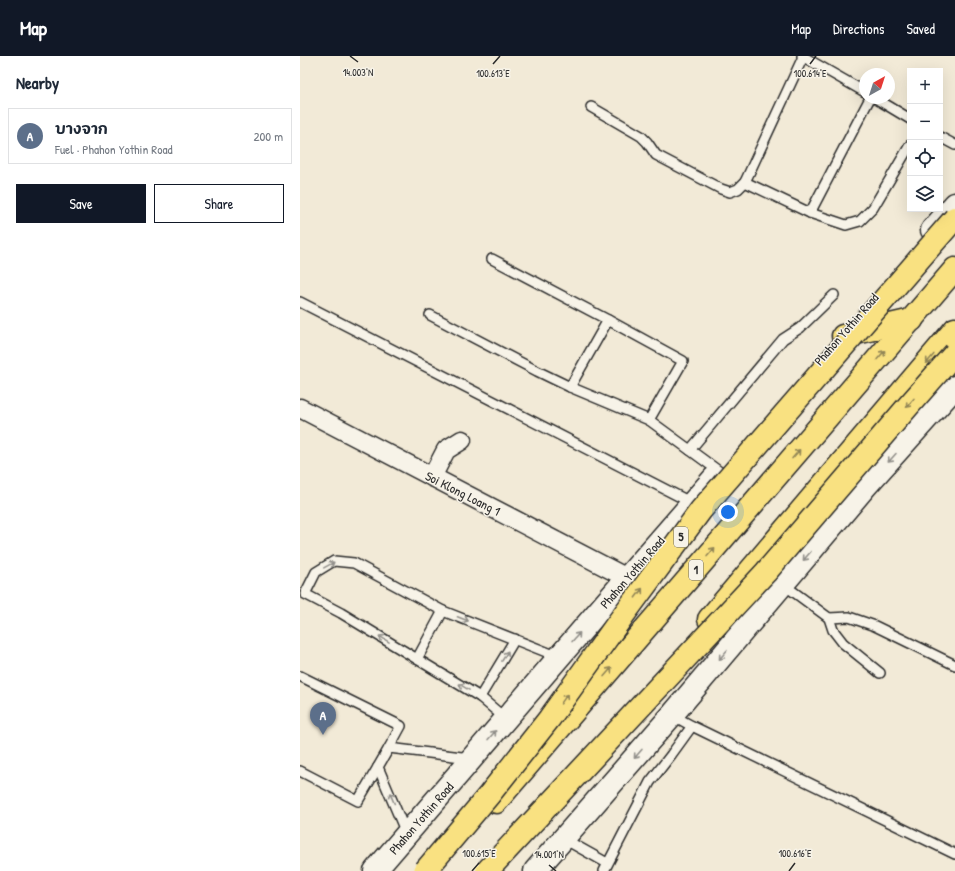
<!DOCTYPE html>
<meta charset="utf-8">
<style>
:root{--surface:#fff;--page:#f6f6f7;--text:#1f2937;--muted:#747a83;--line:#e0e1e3;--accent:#111827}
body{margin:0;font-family:"Patrick Hand","Playpen Sans Thai",sans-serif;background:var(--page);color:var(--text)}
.controls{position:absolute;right:12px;top:12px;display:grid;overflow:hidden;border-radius:0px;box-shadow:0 4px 16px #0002}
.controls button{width:36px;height:36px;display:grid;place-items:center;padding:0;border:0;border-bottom:1px solid var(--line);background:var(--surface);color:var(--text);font:20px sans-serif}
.compass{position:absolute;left:559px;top:12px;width:36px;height:36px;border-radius:50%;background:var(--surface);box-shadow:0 4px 16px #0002;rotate:39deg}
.you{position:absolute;left:428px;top:456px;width:14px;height:14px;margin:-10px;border:3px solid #fff;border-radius:50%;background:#1a73e8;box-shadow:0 0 0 6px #1a73e833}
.badge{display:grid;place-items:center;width:26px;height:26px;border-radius:50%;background:var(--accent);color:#fff;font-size:13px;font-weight:700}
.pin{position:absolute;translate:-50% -33px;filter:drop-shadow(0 1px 2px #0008)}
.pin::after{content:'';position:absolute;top:21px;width:14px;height:12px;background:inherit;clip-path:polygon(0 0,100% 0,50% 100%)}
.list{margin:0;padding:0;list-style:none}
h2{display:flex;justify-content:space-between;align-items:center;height:52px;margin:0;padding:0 16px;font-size:17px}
h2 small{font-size:13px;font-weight:400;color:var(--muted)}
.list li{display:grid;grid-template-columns:26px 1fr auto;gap:12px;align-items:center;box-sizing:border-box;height:56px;margin:0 8px 8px;padding:0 8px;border:1px solid var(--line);border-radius:0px}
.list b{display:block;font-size:15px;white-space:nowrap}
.list p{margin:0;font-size:13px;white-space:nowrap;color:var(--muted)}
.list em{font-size:13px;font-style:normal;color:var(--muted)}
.actions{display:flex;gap:8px;padding:12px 16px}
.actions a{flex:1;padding:9px 0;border:1px solid var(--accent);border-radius:0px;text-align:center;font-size:14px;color:var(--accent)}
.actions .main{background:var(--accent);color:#fff}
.icon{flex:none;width:22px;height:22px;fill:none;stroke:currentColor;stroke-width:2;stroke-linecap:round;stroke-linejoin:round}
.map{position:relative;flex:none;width:655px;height:815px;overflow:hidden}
header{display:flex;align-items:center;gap:24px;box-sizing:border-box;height:56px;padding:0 20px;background:var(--accent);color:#fff}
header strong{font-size:19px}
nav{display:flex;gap:22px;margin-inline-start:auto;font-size:14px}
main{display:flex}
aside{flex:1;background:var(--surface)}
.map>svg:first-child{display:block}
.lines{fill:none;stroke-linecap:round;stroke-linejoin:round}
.service-casing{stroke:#2b2b2b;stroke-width:12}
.minor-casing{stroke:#2b2b2b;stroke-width:21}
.secondary-casing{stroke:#2b2b2b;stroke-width:25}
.trunk-casing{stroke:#2b2b2b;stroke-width:25}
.service{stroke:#f7f3e8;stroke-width:9}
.minor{stroke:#f7f3e8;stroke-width:18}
.secondary{stroke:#f7f3e8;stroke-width:22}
.trunk{stroke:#f9e181;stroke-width:22}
.motorway-bridge-casing{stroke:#2b2b2b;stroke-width:25;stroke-linecap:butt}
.motorway-bridge{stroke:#f9e181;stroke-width:22}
.oneway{stroke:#928656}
.oneway2{stroke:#918f8a}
.ticks{fill:none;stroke:#2b2b2b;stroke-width:1.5}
.labels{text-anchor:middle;stroke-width:3;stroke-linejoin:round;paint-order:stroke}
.shield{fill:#f7f3e8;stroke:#686764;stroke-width:1}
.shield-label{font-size:12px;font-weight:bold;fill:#2b2b2b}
.street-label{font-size:13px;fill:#2b2b2b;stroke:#f7f3e8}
.ticks-label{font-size:10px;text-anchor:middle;fill:#2b2b2b;stroke:#f7f3e8;stroke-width:3;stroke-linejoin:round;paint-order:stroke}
</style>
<header>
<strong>Map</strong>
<nav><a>Map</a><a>Directions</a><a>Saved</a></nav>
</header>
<main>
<aside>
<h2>Nearby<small></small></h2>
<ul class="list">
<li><span class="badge" style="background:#5c6f8a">A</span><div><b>บางจาก</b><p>Fuel · Phahon Yothin Road</p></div><em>200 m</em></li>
</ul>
<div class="actions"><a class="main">Save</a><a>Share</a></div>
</aside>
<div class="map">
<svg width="655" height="815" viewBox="0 0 655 815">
<rect width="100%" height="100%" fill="#f2ead7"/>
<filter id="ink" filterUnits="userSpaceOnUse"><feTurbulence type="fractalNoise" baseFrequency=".025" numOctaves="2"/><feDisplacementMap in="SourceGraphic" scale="8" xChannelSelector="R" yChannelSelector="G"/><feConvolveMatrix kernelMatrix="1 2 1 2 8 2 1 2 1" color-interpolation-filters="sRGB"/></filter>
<g filter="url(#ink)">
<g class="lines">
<defs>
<g id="service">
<path d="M502,0L565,36"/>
<path d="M503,1L445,126L510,157L546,169L560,165L573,152L610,89"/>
<path d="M575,42L610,63"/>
<path d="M291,51L341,80L347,86L356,99L421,133L430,136L438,133L445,126"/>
<path d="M640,81L655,89"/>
<path d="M510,157L570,42"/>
<path d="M192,203L308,264"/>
<path d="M0,246L392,447"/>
<path d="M130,259L237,315L270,331L349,364L420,416"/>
<path d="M270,331L308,264L383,305L349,364"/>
<path d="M390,394L483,283L500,272L534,239"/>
<path d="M483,528L529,562"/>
<path d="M117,603L41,557L5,538L16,516L34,505L54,507L143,555"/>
<path d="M580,617L543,587L533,574L529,562L549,561L575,570L655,609"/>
<path d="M0,620L101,670L89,692"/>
<path d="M180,641L215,583"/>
<path d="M372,659L392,670L655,798"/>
<path d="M206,663L180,641L117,603L143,555L259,601"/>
<path d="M0,715L58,745L78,711"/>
<path d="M106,777L78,711L89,692L170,702"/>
<path d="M264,783L307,807"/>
<path d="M304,815L350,726L371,699L392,670"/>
</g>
<g id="minor">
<path d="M0,352L327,522"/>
<path d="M132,421L146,394L162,384"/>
</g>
<g id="secondary">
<path d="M632,174L655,148"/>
<path d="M75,815L327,522L414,422"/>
<path d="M235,815L372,659L566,430L655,331"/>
</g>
<g id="trunk">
<path d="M543,280L612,264"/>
<path d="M409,563L655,273"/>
<path d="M196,746L655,213"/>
</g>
</defs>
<use href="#service" class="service-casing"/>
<use href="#minor" class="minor-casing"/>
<use href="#secondary" class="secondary-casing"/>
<use href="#trunk" class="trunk-casing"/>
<use href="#service" class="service"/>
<use href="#minor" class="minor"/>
<use href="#secondary" class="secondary"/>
<use href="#trunk" class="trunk"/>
<defs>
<g id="motorway-bridge">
<path d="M125,815L189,739L249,663L325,557L401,454L655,162"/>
<path d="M187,815L466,516L610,348L655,297"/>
</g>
</defs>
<use href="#motorway-bridge" class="motorway-bridge-casing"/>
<use href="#motorway-bridge" class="motorway-bridge"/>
</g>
<defs><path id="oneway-shaft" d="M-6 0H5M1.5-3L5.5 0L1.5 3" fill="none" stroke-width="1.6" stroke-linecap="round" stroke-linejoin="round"/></defs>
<g class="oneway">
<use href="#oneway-shaft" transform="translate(581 299) rotate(-49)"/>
<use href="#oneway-shaft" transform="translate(630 303) rotate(130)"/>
<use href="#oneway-shaft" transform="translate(610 347) rotate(131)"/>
<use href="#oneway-shaft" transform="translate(496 398) rotate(-49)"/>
<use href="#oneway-shaft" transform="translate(411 496) rotate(-49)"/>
<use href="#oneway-shaft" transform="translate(339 537) rotate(-53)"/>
<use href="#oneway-shaft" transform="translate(308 616) rotate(-49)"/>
<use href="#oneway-shaft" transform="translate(264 643) rotate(-55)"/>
</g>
<g class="oneway2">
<use href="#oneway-shaft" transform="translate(592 402) rotate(132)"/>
<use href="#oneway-shaft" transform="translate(507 500) rotate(131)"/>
<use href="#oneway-shaft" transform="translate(29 509) rotate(-29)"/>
<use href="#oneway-shaft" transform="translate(163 563) rotate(21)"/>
<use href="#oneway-shaft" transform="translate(276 581) rotate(-49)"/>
<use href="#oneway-shaft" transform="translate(84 583) rotate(-149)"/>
<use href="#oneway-shaft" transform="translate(423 599) rotate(130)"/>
<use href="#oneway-shaft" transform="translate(205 600) rotate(-58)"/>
<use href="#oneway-shaft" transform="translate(164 631) rotate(-149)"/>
<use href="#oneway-shaft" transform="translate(192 679) rotate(-49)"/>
<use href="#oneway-shaft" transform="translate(338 698) rotate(131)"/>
<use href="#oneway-shaft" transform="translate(92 742) rotate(-113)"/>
</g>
</g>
<path class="ticks" d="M50,0L58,6M193,8L200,0M510,8L516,0M249,809L256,815M172,815L179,807M489,815L495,807"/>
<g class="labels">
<g class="shield">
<rect x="374" y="471" width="14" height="20" rx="3"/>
<rect x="389" y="504" width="14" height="20" rx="3"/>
</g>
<g class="shield-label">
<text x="381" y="485">5</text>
<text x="396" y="518">1</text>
</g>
<g class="street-label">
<text transform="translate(546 273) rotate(-49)" y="5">Phahon Yothin Road</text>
<text transform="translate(163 437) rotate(27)" y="5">Soi Klong Loang 1</text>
<text transform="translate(332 516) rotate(-49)" y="5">Phahon Yothin Road</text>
<text transform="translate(121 762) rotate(-49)" y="5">Phahon Yothin Road</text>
</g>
</g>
<g class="ticks-label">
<text x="58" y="20">14.003°N</text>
<text x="193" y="21">100.613°E</text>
<text x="510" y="21">100.614°E</text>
<text x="179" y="801">100.615°E</text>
<text x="495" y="801">100.616°E</text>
<text x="249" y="802">14.001°N</text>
</g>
</svg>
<div class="controls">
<button>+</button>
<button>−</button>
<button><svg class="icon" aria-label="locate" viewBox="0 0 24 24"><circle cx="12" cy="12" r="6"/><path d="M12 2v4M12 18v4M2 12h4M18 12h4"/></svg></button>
<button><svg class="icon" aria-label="layers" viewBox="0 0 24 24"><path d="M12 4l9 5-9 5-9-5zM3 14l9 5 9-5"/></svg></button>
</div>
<svg class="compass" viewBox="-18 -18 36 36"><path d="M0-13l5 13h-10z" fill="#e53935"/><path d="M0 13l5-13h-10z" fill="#747a83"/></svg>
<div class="you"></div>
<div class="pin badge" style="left:23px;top:679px;background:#5c6f8a">A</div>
</div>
</main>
